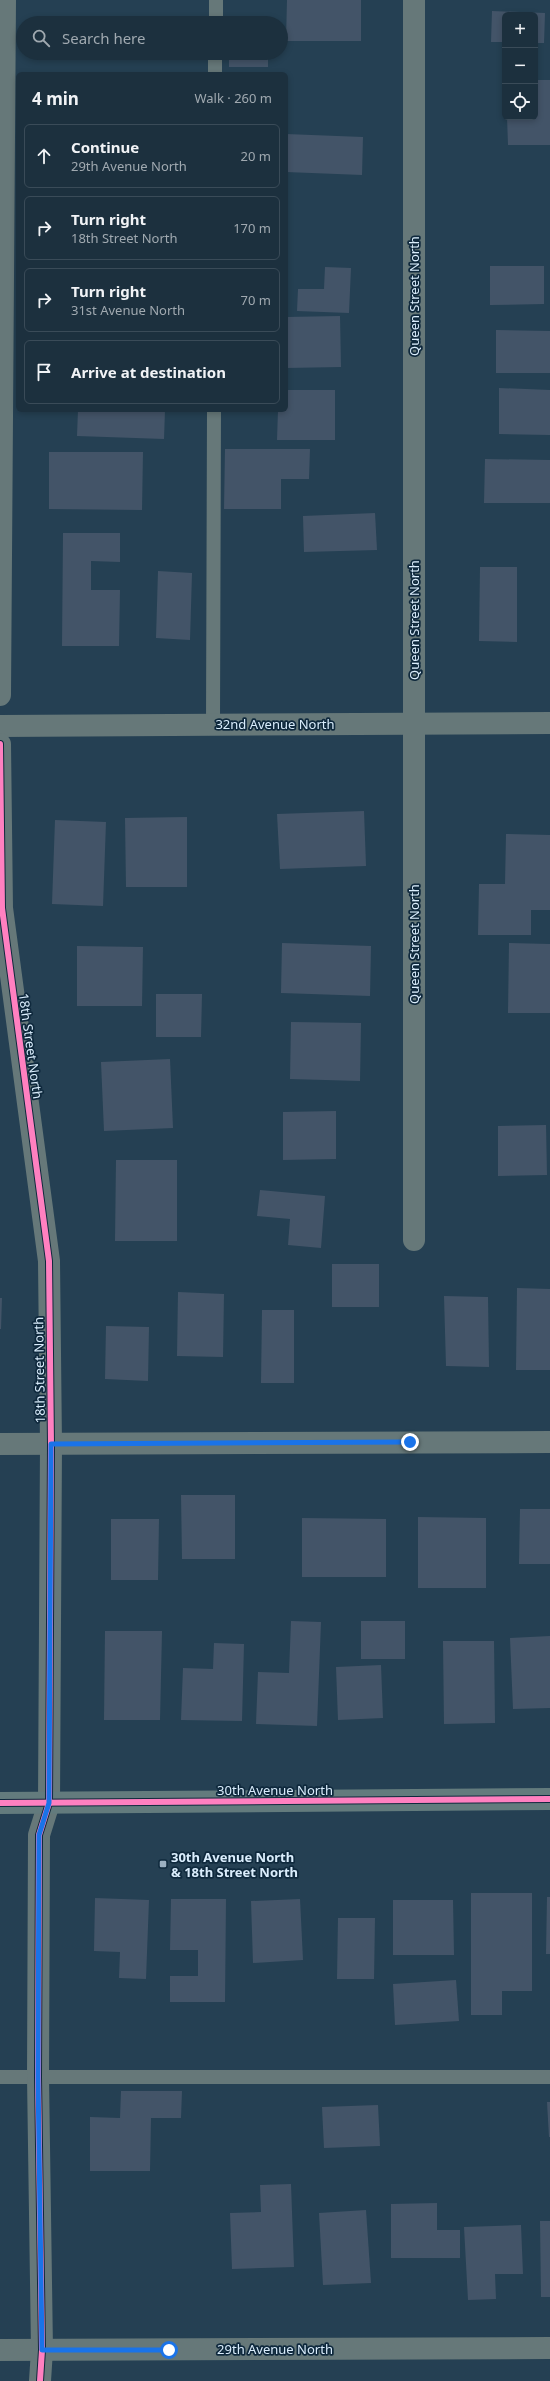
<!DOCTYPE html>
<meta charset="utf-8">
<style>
:root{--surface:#1c303e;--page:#253845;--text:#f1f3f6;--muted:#a0a9b0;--line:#3a4b58}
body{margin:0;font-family:"Noto Sans",sans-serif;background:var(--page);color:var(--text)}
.controls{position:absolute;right:12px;top:12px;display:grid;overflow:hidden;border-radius:6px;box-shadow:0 2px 6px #0003}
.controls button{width:36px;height:36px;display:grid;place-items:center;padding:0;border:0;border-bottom:1px solid var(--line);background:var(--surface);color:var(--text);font:20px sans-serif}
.stop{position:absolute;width:12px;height:12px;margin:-9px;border:3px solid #1a73e8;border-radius:50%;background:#fff}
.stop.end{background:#1a73e8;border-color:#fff;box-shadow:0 1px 4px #0008}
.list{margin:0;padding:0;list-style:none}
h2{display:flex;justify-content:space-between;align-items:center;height:52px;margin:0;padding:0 16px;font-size:17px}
h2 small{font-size:13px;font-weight:400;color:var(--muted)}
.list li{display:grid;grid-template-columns:26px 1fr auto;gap:12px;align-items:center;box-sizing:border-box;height:64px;margin:0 8px 8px;padding:0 8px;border:1px solid var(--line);border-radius:6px}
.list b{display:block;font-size:15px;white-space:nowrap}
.list p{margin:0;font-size:13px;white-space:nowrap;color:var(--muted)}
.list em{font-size:13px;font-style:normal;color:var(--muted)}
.icon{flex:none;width:22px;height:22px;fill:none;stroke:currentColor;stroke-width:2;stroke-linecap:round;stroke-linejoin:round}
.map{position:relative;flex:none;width:550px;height:2381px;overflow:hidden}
.search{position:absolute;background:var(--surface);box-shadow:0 2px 6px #0003;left:16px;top:16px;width:272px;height:44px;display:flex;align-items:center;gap:10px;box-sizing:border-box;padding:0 14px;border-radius:22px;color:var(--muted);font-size:15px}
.panel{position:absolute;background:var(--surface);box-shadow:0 2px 6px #0003;left:16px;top:72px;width:272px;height:340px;border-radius:6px}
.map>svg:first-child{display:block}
.building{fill:#435468}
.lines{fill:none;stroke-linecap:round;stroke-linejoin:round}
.lane{stroke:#667879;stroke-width:14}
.street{stroke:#667879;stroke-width:22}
.secondary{stroke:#637b7d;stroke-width:22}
.cycleway-casing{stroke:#0f293d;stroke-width:8}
.cycleway{stroke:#ff80c0;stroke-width:6}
.route{stroke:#1a73e8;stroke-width:5}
.poi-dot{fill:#9bb0c1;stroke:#0f293d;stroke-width:1.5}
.labels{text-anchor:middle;stroke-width:3.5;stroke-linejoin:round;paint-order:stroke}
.street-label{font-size:13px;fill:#daedfc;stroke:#0f293d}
.poi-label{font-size:13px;font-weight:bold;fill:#daedfc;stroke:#0f293d;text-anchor:start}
</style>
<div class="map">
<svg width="550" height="2381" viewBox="0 0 550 2381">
<rect width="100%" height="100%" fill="#254053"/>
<g class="building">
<path d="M287,0H361V41H286Z"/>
<path d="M492,11L545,13L544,43H535V15H505V42H491Z"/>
<rect x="229" y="53" width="39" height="14"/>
<path d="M535,80H550V145H508L507,117H535Z"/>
<path d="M286,134L363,137L362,175L286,172Z"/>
<path d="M490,266H544V304L490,305Z"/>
<path d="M325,267L351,268L349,313L297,311L298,289H324Z"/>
<path d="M340,316L341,367L286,368V317Z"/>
<path d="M496,330L550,331V373H496Z"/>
<path d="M499,388L550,390V435L499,434Z"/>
<path d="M286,390H335V440H277L278,410H286Z"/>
<path d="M78,410H165L164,439L77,436Z"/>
<path d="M225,449H310L309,479H281V509H224Z"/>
<path d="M49,452H143L142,510L49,509Z"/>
<path d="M485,459L550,460V503H484Z"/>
<path d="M375,513L377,550L304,552L303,516Z"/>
<path d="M63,533H120V562L91,561V590H120L119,646H62Z"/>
<path d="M480,567H517V642L479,641Z"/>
<path d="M158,571L192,573L190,640L156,638Z"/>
<path d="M364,811L366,866L280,869L277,814Z"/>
<path d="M187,817V887H126L125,818Z"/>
<path d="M55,820L106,822L103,906L52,904Z"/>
<path d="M506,834L550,835V910H531V935H478L479,884H505Z"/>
<path d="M282,943L371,946L370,996L281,993Z"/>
<path d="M509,943L550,944V1013H508Z"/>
<path d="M77,946L143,947L142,1006H77Z"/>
<path d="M156,994H202L201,1037H156Z"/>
<path d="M291,1022L361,1023L360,1081L290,1079Z"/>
<path d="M170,1059L173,1128L104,1131L101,1062Z"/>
<path d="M336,1111V1159L283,1160V1112Z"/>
<path d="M546,1125L547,1175L498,1176V1126Z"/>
<path d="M116,1160H177V1241H115Z"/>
<path d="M260,1190L325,1196L321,1248L288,1245L290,1219L257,1216Z"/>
<rect x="332" y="1264" width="47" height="43"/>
<path d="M517,1288L550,1289V1370H516Z"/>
<path d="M178,1292L224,1294L223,1357L177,1356Z"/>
<path d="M444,1296L488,1297L489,1367L446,1366Z"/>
<path d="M0,1298H2L1,1329H0Z"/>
<path d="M262,1310H294V1383H261Z"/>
<path d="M106,1326L149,1327L148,1381L105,1379Z"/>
<path d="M181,1495H235V1559H182Z"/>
<path d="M520,1509H550V1564H519Z"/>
<path d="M418,1517L486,1518V1588H418Z"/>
<path d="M302,1518L386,1519V1577H302Z"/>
<path d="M111,1519H159L158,1580H111Z"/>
<path d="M291,1621L321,1622L317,1726L256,1724L258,1672L289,1673Z"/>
<rect x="361" y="1621" width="44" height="38"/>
<path d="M105,1631H162L160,1720H104Z"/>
<path d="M550,1636V1708L513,1709L510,1638Z"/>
<path d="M443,1641H494L495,1723L444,1724Z"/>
<path d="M214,1643L244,1644L242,1721L181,1720L183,1668L213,1669Z"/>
<path d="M381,1665L383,1718L338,1720L336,1667Z"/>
<path d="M471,1893H532V1991H502V2015H471Z"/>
<path d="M547,1897H550V1954H546Z"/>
<path d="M95,1898L149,1900L146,1979L119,1978L120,1952L94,1951Z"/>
<path d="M171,1899H226L225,2002H170V1976H198V1950H170Z"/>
<path d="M300,1899L303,1960L253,1963L251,1901Z"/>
<path d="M393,1900H453L454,1955H393Z"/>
<path d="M338,1918H375L374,1979H337Z"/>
<path d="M456,1980L459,2021L395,2025L393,1984Z"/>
<path d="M121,2091H182L181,2118H151L150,2171H90V2117L120,2118Z"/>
<path d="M547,2102H550V2137H549Z"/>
<path d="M378,2105L380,2146L324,2148L322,2107Z"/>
<path d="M291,2184L294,2267L232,2269L230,2213L261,2212L260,2185Z"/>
<path d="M437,2203V2230H460V2258H391V2204Z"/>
<path d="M366,2210L371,2283L323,2285L319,2213Z"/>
<path d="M540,2221H550V2297H541Z"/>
<path d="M521,2225L523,2274H495L496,2299L468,2300L464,2227Z"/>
</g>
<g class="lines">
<g class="lane">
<path d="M216,23V0"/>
<path d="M215,74V53"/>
<path d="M213,724L214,410"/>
<path d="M0,2077H550"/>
</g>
<g class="street">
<path d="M0,695L5,0"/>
<path d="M0,726L550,723"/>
<path d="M0,744L2,908L49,1261L51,1444L49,1803L39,1835L38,2077L42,2350L40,2381"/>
<path d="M414,1240V0"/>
<path d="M0,1444L550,1442"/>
<path d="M0,2350L550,2348"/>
</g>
<path class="secondary" d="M0,1803L550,1799"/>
<defs>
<g id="cycleway">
<path d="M0,744L2,908L49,1261L51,1444L49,1803L39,1835L38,2077L42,2350L40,2381"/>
<path d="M0,1803L550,1799"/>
</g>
</defs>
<use href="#cycleway" class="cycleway-casing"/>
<use href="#cycleway" class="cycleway"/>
</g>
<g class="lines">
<path class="route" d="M169,2350H42L38,2077L39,1835L49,1803L51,1444L410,1442"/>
</g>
<rect class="poi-dot" x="159" y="1860" width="8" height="8" rx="2"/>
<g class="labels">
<g class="street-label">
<text transform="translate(414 296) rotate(-90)" y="5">Queen Street North</text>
<text transform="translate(414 620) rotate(-90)" y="5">Queen Street North</text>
<text x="275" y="729">32nd Avenue North</text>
<text transform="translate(414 944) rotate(-90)" y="5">Queen Street North</text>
<text transform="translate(31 1046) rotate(82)" y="5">18th Street North</text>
<text transform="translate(39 1370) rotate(-91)" y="5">18th Street North</text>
<text x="275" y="1795">30th Avenue North</text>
<text x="275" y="2354">29th Avenue North</text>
</g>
<g class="poi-label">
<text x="171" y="1862">30th Avenue North<tspan x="171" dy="15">&amp; 18th Street North</tspan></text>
</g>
</g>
</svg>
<div class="controls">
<button>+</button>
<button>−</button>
<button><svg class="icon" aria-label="locate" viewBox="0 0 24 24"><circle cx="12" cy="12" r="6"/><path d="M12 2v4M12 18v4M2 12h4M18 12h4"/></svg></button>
</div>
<div class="stop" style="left:169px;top:2350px"></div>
<div class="stop end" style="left:410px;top:1442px"></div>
<div class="search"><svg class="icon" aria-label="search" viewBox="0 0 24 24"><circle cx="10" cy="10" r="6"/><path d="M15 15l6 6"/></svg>Search here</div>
<section class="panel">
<h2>4 min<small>Walk · 260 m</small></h2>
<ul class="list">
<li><svg class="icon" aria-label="ahead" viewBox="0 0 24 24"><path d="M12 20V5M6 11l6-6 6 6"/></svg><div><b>Continue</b><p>29th Avenue North</p></div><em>20 m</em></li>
<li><svg class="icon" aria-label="right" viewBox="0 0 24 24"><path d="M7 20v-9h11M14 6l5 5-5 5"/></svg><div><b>Turn right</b><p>18th Street North</p></div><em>170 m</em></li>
<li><svg class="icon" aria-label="right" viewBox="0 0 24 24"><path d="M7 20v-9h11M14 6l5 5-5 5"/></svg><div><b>Turn right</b><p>31st Avenue North</p></div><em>70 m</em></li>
<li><svg class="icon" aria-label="arrive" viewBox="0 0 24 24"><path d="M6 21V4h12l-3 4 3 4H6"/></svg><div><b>Arrive at destination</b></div></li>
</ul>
</section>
</div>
